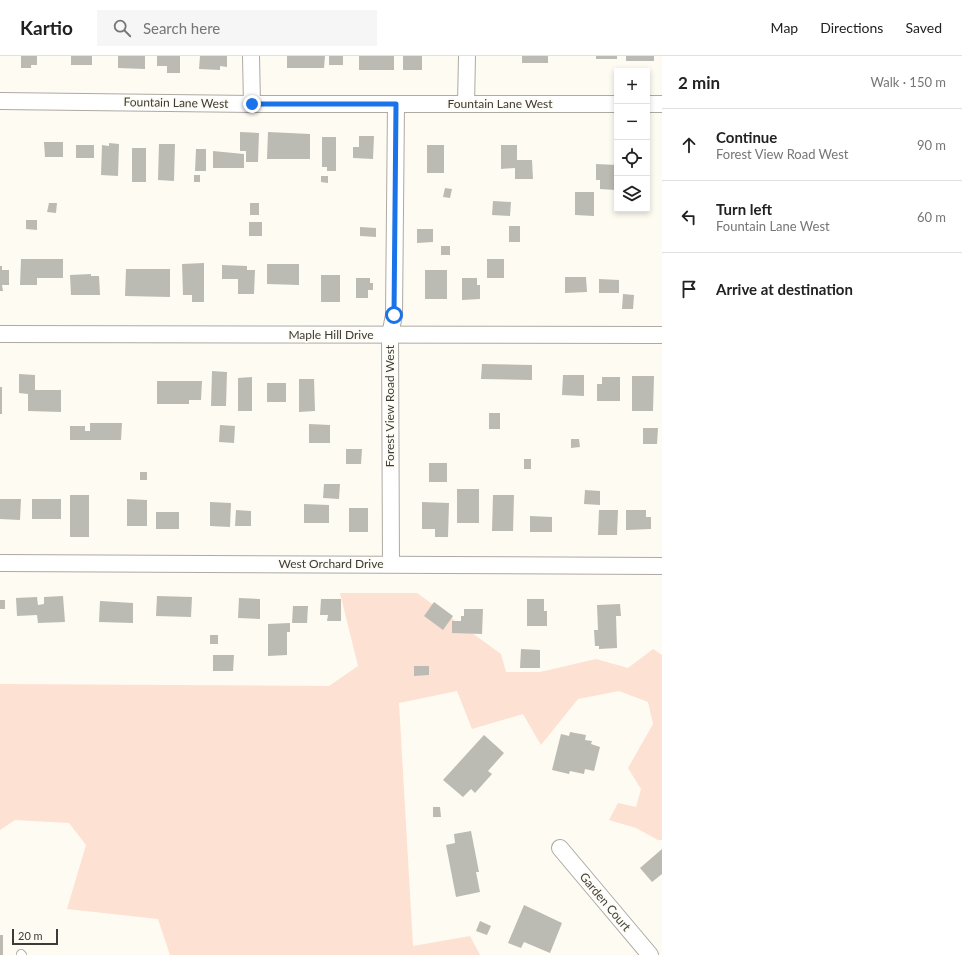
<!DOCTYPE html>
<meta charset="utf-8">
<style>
:root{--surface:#fff;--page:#f6f6f6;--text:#222;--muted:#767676;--line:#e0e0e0}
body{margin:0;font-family:Lato,sans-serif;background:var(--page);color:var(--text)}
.controls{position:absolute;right:12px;top:12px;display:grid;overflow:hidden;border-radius:0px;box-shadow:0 2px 6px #0003}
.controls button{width:36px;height:36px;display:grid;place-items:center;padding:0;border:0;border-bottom:1px solid var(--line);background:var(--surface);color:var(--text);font:20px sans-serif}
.scale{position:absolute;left:12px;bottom:10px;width:46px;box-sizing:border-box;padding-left:4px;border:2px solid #3c3b38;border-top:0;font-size:11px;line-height:14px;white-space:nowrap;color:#3c3b38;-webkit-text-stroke:3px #fefbf3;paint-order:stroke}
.stop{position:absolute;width:12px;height:12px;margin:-9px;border:3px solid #1a73e8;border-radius:50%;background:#fff}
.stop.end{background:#1a73e8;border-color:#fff;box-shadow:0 1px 4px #0008}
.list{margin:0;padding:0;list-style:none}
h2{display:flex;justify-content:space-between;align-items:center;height:52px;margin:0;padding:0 16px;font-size:17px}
h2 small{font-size:13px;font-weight:400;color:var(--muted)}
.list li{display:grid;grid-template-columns:26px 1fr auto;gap:12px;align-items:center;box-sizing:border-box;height:72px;padding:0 16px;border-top:1px solid var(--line)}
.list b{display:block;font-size:15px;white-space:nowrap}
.list p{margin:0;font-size:13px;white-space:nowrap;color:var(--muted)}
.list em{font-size:13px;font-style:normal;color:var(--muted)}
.icon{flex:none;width:22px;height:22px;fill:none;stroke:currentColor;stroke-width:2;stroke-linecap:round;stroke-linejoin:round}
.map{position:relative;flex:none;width:662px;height:899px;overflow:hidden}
header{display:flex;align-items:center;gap:24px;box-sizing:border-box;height:56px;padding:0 20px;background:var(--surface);border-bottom:1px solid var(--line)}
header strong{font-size:19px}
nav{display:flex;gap:22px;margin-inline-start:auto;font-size:14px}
.search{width:280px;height:36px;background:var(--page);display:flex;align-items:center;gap:10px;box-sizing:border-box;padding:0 14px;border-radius:0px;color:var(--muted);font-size:15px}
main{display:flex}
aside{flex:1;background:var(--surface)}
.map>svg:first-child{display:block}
.green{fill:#fde1d2}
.building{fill:#bbbbb3}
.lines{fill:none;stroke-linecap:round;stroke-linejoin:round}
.lane-casing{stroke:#aeaaa3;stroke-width:10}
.street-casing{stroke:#aeaaa3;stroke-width:18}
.lane{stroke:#fff;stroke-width:8}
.street{stroke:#fff;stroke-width:16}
.route{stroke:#1a73e8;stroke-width:5}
.labels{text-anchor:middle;stroke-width:3.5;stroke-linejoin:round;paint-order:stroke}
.street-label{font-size:12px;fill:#3c3b38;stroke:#fefbf3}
</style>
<header>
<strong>Kartio</strong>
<div class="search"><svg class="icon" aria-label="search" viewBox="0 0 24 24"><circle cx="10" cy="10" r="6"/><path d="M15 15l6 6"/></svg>Search here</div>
<nav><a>Map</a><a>Directions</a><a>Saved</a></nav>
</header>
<main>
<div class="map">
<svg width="662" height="899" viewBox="0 0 662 899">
<rect width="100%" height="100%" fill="#fefbf3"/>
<path class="green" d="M340,537H417L501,598L506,616H540L596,603L628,612L653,593L662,599V784H658L636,772L609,764L618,747L636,751L641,733L628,712L653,668L648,646L619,635L578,643L541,689L523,658L472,673L457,635L399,647L413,890L470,880L480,899H170L158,863L67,853L86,789L69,767L15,764L0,774V628L329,630L358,610Z"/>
<g class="building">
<path d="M21,0H37V9H31V12H21Z"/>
<rect x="71" y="0" width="21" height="9"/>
<path d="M118,0H145V13L118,12Z"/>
<path d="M157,0H180V17H167V10H157Z"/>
<path d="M200,0H227V11L220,10V14L199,13Z"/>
<path d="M287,0H325L324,12H287Z"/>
<rect x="329" y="0" width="14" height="9"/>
<rect x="359" y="0" width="35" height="14"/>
<rect x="403" y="0" width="19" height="14"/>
<rect x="522" y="0" width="26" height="7"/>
<rect x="596" y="0" width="21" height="3"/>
<rect x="626" y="0" width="28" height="5"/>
<path d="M240,76L259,77L258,106H246V95H240Z"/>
<path d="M268,76L310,78V103H267Z"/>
<path d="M359,80H374L373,103L353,102V91H359Z"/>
<path d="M322,81H336V115H327V111H322Z"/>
<path d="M44,86H63V101H45Z"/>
<path d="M109,87L119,88L118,120L101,119L102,89L109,90Z"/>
<path d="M159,88H175L174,125L158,124Z"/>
<rect x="76" y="89" width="18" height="13"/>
<rect x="427" y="89" width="17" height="28"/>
<path d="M501,89H517V104H532L533,123H515V112L501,113Z"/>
<rect x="132" y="92" width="14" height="34"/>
<path d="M196,93H206V115H195Z"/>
<path d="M213,95L244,98V112H213Z"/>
<path d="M596,108L617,109L615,134L600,133V124H596Z"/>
<rect x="194" y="119" width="6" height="7"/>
<path d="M321,120H328V127L321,126Z"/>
<path d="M445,132L452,133L450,142L443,141Z"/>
<path d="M575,136H594V160L575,159Z"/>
<path d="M493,145L511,146L510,160L492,159Z"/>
<path d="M49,147H57L56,157L47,156Z"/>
<rect x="250" y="147" width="9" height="12"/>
<path d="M26,164H37V174L26,173Z"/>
<rect x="249" y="166" width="13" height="14"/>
<rect x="509" y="170" width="11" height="16"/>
<path d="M360,171L376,172V181L360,180Z"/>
<path d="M417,173H433V186L417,187Z"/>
<rect x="441" y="190" width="9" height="9"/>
<path d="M21,203H63V222H37V229H20Z"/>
<rect x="487" y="203" width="17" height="19"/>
<path d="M204,207V246H192V239H183L182,208Z"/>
<path d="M267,208H299V229L267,228Z"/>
<path d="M222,209L247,210V214H255L254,238H238V223H222Z"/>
<path d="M0,210H2V214H9V229H2L3,235H0Z"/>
<path d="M126,213H170V241L125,240Z"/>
<rect x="425" y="214" width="22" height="29"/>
<path d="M91,218V220H99L100,239H71L70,219Z"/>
<rect x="321" y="219" width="19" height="27"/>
<path d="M565,221H586L587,236L565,237Z"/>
<path d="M356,222H370V227H373V234H368V242H356Z"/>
<path d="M462,222H477V229H480V243L462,244Z"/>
<path d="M599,223L619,224V237H599Z"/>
<path d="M623,238L634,239L633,253H622Z"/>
<path d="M482,308L532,309V324L481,323Z"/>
<path d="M212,315L227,316L226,350H211Z"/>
<path d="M19,318L35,319V334H61V356L28,355V338L19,337Z"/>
<path d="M563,319H584V340L562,339Z"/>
<path d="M632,320H654L653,355H632Z"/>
<path d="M252,321V355H238V322Z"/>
<path d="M602,321H620V345H597V328H602Z"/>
<path d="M299,323H314L315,355L299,356Z"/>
<path d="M157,325H202L201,344H189V348H157Z"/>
<rect x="267" y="327" width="19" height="19"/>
<rect x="0" y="331" width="2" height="27"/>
<rect x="489" y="357" width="11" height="16"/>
<path d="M90,367H122L121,384H70V370H85V375H90Z"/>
<path d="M309,368L330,369V387H309Z"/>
<path d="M220,369L235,370L234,387L219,386Z"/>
<path d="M643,372H658L657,388H643Z"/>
<path d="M571,383H579L580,391L571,392Z"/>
<path d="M346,393H362L361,408H346Z"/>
<rect x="524" y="403" width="7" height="10"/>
<rect x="429" y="407" width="18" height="19"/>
<rect x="140" y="416" width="7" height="8"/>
<path d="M324,428H340L339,443L323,442Z"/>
<rect x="457" y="433" width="22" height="34"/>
<path d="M585,434L600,435V449L584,448Z"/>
<rect x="70" y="439" width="19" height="42"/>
<path d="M493,439H514L513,475H492Z"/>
<path d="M0,443H21L20,464L0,463Z"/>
<rect x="32" y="443" width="29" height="20"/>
<path d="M127,443L147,444V470H127Z"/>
<path d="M210,446L231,447L230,471L210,470Z"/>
<path d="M422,446L449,447L448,481H435V473H422Z"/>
<path d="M304,448L329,449V467H304Z"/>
<rect x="349" y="452" width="19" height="24"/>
<path d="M236,454L251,455V470H235Z"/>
<path d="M599,454H618L617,479H598Z"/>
<path d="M626,454H646V461H651V473L626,474Z"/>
<rect x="156" y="456" width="23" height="17"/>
<path d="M530,460L552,461V476H530Z"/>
<path d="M63,540L65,566L38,567L37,559L17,560L16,542L37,541L38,549L44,548V541Z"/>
<path d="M157,540L192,541L191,561L156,560Z"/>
<path d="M239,542L260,543V563L238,562Z"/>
<path d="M321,543H341V565H327L328,559H320Z"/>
<path d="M527,543H544V555H547V570H527Z"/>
<rect x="0" y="544" width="5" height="9"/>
<path d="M100,545L133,547V567L99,566Z"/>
<path d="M434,546L453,560L443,574L424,560Z"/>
<path d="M620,548L621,560H616L617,592L599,593V590H595L594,574H598L597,549Z"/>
<path d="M293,550H308L307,567H292Z"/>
<path d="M464,553H483L482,578L452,577V565H461V560H464Z"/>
<path d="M290,567V576H287V599L268,600V568Z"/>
<rect x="210" y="579" width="8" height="9"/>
<path d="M521,593L540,594V612H520Z"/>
<path d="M213,599H234L233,615H213Z"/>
<path d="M414,610H429V619L414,620Z"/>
<path d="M570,676L586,679L585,684L592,685L591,688L600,691L594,715L585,713L584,718L570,715L569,718L552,714L561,678L569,680Z"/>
<path d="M484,679L504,697L488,715L492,718L475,737L471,733L463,741L443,724Z"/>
<path d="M433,751H440L441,761H433Z"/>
<path d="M471,775L479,816H476L480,836L456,841L446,789L455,787L454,778Z"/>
<path d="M662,793V818L652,826L640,812Z"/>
<path d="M524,849L562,867L550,897L524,886L521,892L508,887Z"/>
<path d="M480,865L491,870L487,879L476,875Z"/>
<rect x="0" y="879" width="3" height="20"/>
</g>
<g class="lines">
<defs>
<path id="lane" d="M21,898L22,899"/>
<g id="street">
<path d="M251,0L252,48"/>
<path d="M0,45L252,48H617"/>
<path d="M466,48L467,0"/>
<path d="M647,48H662"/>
<path d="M0,278L662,279"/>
<path d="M0,507L662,510"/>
<path d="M391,508L390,279L394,259L396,48"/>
<path d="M560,792L650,899"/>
</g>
</defs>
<use href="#lane" class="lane-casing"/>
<use href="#street" class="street-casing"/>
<use href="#lane" class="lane"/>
<use href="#street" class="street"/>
</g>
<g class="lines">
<path class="route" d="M252,48H396L394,259"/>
</g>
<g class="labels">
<g class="street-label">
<text transform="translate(176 47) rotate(1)" y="4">Fountain Lane West</text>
<text x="500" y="52">Fountain Lane West</text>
<text x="331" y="283">Maple Hill Drive</text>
<text transform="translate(390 350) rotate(-90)" y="4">Forest View Road West</text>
<text x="331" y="512">West Orchard Drive</text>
<text transform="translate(605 846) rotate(50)" y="4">Garden Court</text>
</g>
</g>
</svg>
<div class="controls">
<button>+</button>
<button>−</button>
<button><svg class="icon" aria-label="locate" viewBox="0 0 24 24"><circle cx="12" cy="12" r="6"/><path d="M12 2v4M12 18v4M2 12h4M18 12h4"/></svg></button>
<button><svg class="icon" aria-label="layers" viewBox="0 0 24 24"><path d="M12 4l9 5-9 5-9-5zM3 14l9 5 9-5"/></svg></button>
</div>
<div class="scale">20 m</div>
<div class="stop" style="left:394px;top:259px"></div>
<div class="stop end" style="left:252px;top:48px"></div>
</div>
<aside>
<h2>2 min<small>Walk · 150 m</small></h2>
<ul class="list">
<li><svg class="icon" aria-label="ahead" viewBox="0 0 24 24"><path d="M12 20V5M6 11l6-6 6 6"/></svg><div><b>Continue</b><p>Forest View Road West</p></div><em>90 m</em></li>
<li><svg class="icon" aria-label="left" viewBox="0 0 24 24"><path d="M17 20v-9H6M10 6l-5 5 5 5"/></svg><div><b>Turn left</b><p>Fountain Lane West</p></div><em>60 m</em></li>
<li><svg class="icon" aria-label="arrive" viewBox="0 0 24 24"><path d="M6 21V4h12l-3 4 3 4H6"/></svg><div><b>Arrive at destination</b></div></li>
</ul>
</aside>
</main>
